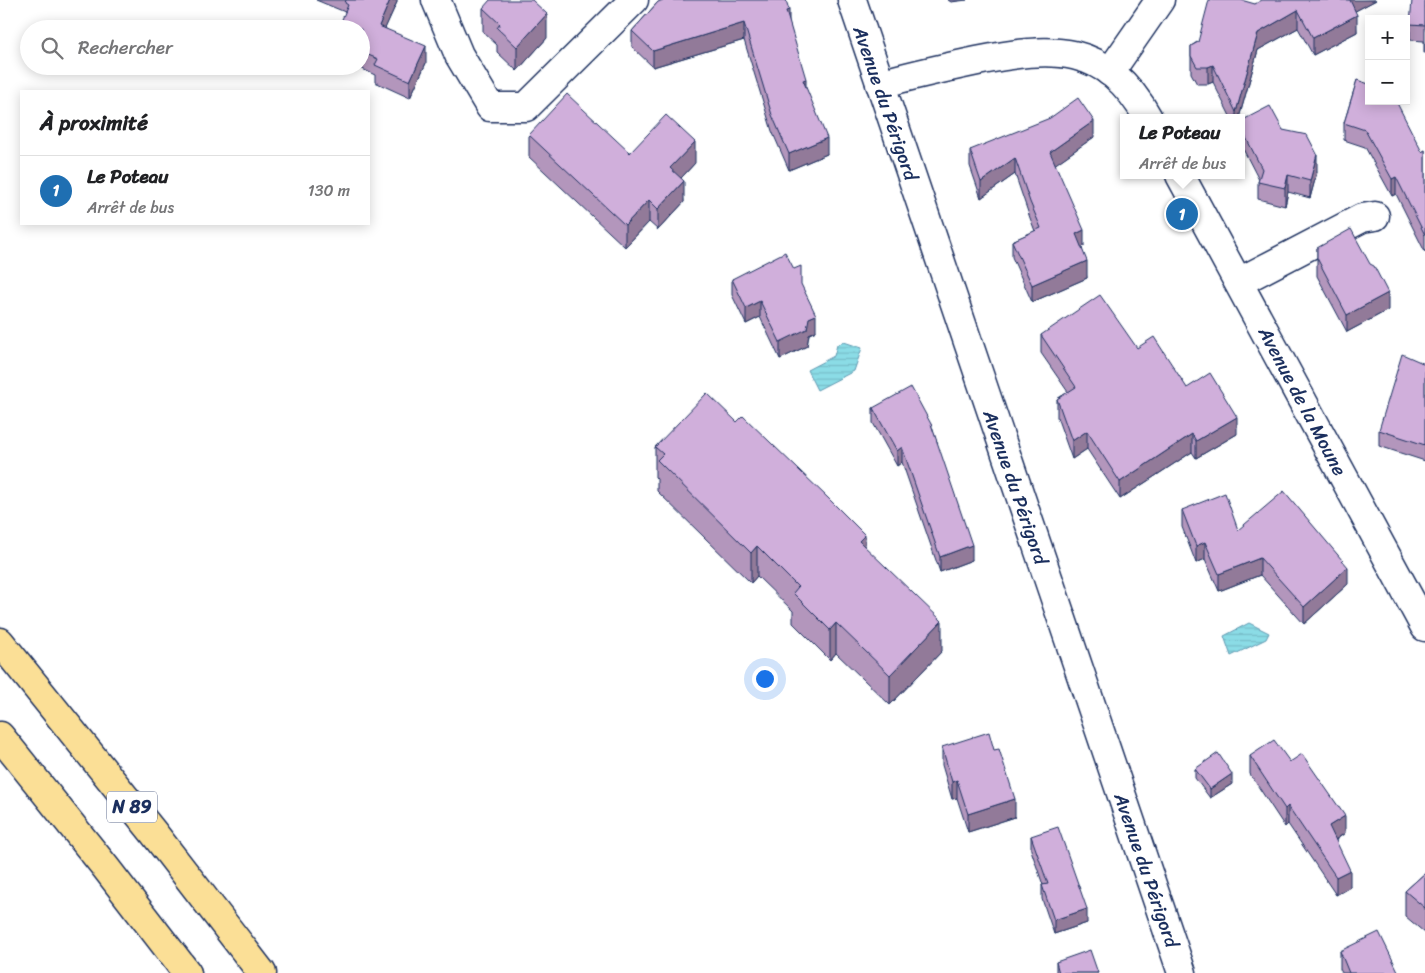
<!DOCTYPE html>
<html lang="fr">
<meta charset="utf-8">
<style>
:root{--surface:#fff;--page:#f2f2f2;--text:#202124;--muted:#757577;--line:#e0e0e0;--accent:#1f6fb2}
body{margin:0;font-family:Sriracha,sans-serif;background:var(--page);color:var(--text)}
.controls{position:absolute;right:15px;top:15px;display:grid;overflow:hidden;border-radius:0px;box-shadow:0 2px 12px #0003}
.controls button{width:45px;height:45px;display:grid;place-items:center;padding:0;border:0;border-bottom:1px solid var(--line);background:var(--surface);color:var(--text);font:25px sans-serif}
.you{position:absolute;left:764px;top:678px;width:18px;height:18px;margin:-12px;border:4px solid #fff;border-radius:50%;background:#1a73e8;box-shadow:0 0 0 8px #1a73e833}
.badge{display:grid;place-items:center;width:32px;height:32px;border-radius:50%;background:var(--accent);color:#fff;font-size:16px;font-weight:700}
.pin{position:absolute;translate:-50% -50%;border:2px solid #fff;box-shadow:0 1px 5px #0006}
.popup{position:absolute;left:1120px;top:114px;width:125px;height:65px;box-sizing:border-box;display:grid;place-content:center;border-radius:0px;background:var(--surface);filter:drop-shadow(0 1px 4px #0005);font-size:16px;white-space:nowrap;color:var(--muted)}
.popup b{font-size:19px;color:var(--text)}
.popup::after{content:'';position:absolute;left:50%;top:100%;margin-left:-10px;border:10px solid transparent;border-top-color:var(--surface)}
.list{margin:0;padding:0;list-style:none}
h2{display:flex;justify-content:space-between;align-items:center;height:65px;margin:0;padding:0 20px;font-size:21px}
h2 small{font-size:16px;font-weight:400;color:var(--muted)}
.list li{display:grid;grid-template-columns:32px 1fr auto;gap:15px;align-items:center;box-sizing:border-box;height:70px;padding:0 20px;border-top:1px solid var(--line)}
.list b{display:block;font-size:19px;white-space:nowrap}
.list p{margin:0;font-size:16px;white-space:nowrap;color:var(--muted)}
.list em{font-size:16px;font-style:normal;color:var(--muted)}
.icon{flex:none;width:28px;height:28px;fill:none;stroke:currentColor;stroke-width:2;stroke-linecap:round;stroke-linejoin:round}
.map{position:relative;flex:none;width:1425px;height:973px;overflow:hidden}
.search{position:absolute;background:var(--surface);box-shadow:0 2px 12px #0003;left:20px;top:20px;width:350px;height:55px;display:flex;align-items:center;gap:12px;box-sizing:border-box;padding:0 18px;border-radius:28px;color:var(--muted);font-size:19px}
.panel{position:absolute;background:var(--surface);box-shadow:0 2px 12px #0003;left:20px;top:90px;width:350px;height:135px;border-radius:0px}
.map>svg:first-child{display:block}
.water{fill:url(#water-rules);stroke:#5e97b0}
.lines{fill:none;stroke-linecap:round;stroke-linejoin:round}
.minor-casing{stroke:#1b2f5e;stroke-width:31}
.highway-casing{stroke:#1b2f5e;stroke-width:31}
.minor{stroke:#fff;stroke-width:28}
.highway{stroke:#fbdf96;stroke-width:28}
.wall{fill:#b396bc;stroke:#1b2f5e}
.shaded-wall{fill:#927a99;stroke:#1b2f5e}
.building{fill:#d0afdb;stroke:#1b2f5e}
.labels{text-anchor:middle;stroke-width:5;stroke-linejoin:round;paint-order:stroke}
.shield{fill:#fff;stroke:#5f6d8e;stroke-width:1}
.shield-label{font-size:18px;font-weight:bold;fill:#1b2f5e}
.street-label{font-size:19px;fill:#1b2f5e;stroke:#fff}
</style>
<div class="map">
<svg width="1425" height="973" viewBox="0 0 1425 973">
<defs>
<pattern id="water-rules" width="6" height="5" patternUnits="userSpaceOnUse" patternTransform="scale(1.25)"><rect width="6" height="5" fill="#8bdce6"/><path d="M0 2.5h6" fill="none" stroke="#77bdc8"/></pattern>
</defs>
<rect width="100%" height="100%" fill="#fff"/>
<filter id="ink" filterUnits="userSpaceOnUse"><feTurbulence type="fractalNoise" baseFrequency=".02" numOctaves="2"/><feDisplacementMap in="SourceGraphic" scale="10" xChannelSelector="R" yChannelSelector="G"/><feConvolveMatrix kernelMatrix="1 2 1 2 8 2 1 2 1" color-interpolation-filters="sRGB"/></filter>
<g filter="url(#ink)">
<g class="water">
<path d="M844,342L862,348L854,371L817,390L807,370L834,356L837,345Z"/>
<path d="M1249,623L1269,633L1266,639L1231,656L1224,636Z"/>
</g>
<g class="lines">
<defs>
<g id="minor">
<path d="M436,0L459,55L490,107H526L634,0"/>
<path d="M852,0L1182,973"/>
<path d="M1110,72L1160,0"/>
<path d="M880,84C912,75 944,68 977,61C1052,46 1106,42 1148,118"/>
<path d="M1180,175L1425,627"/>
<path d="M1239,282L1362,218L1375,216"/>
</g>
<g id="highway">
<path d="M0,642L153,832L262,973"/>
<path d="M0,736L106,868L187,973"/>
</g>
</defs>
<use href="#minor" class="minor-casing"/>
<use href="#highway" class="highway-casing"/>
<use href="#minor" class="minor"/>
<use href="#highway" class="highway"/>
</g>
<g class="wall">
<path d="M316,0H397V2L385,28L426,63L410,98L375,82V75L356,66H361V29L345,12Z"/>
<path d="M948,0H967L951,2Z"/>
<path d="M1376,0L1355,11L1357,32L1313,55L1298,28L1258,50L1239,118H1231L1213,82L1208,84H1197L1191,73V46L1255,4Z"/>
<path d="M1425,0V53H1424V41L1410,40V24Z"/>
<path d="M658,2L789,23L806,88L827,154L789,170L772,131L744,40L653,67L632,47V31Z"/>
<path d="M483,8L547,38L517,71L497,52V45L483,32Z"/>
<path d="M1357,80L1422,152L1425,150V252L1396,194L1392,196L1365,147L1344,140V123Z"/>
<path d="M1241,121L1283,130L1317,172L1310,198L1288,192L1285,206L1258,199V182L1259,180L1241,145Z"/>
<path d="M529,135L695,163L681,178L684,202L658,230L649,222L625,247L529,157Z"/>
<path d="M1094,137L1055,164L1084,246L1082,247L1087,278L1032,302L1012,257V241L1035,231L1030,218L1015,174L981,198L970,166V150Z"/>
<path d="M1317,248L1388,310L1347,332L1317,276Z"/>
<path d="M732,279L801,285L816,331L809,334L807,346L780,359L760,317L746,324L732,295Z"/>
<path d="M1041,335L1137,348L1187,388L1237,434L1196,458L1192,452L1120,499L1087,449L1072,459L1057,417V399L1068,392L1041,353Z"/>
<path d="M1425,364V461L1379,446V430Z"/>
<path d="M873,408L931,424L972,560L940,572L902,462L897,466L873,423Z"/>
<path d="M655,447L865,547L942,651L890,705L836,653L830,660L793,623V611L757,576L751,583L657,491V479L655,477Z"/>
<path d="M1182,510L1238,530L1348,584L1304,624L1260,575L1219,591L1205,559L1196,563L1182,527Z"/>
<path d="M942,747L1015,817L968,832L957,798L952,799L942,765Z"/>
<path d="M1250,756L1290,762L1345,833L1336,840L1350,887L1336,895L1288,824L1285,827L1250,774Z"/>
<path d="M1195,769L1232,784L1210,798L1195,778Z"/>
<path d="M1031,836L1087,923L1054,934L1042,899V885H1043L1031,850Z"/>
<path d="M1425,873V933L1405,916V891Z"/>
<path d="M1340,951L1399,973H1342L1340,969Z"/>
<path d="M1056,962L1098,973H1056Z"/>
</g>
<g class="shaded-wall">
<path d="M390,0H397V2L379,42V26Z"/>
<path d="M1348,0H1376L1348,15Z"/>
<path d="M789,10V26L786,11Z"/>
<path d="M1298,10V28L1258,50L1239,118H1236V112L1258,33Z"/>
<path d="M547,14V38L517,71V47Z"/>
<path d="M1357,15V32L1313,55V38Z"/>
<path d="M744,23V40L653,67V51Z"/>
<path d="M426,46V63L410,98V81Z"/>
<path d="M1213,65V82L1208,84V67Z"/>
<path d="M806,79V95L803,80Z"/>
<path d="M1094,121V137L1050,168V152Z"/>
<path d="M827,138V154L789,170V154Z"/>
<path d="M695,142V163L670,190V168Z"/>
<path d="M1317,154V172L1310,198V181Z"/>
<path d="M1015,158V174L981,198V182Z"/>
<path d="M1288,175V192L1285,206V188Z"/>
<path d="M1396,177V194L1392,196V179Z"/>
<path d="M684,181V202L658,230V209Z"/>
<path d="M649,200V222L625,247V225Z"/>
<path d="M1084,230V246L1076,250V234Z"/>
<path d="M1087,261V278L1032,302V285Z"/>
<path d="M1388,293V310L1347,332V315Z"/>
<path d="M760,301V317L746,324V308Z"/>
<path d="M816,315V331L809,334L807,346L780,359V342L809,318Z"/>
<path d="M1237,417V434L1196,458V441Z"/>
<path d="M1087,431V449L1072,459V441Z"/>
<path d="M1192,434V452L1120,499V482Z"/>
<path d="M902,447V462L897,466V451Z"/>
<path d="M865,535V565L859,541Z"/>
<path d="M1205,542V559L1196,563V546Z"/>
<path d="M972,545V560L940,572V557Z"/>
<path d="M757,546V576L751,583V553Z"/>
<path d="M1260,558V575L1219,591V574Z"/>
<path d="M1348,567V584L1304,624V607Z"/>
<path d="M942,621V651L890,705V675Z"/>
<path d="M836,623V653L830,660V630Z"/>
<path d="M1232,774V784L1210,798V789Z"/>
<path d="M957,780V798L952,799V782Z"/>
<path d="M1015,799V817L968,832V814Z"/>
<path d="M1288,806V824L1285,827V809Z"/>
<path d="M1345,816V833L1329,844V826Z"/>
<path d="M1350,870V887L1336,895V877Z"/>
<path d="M1087,909V923L1054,934V920Z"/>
</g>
<g class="building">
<path d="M346,0H390L379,26L426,46L410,81L375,65L378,59L361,52V29H338L348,5L345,3Z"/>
<path d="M490,0H532L547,14L517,47L497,28L500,24L483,8Z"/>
<path d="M663,0H786L789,10L786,11L806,79L803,80L827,138L789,154L772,115L744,23L653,51L632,31L658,2Z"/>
<path d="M1209,0H1241L1255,4L1262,0H1350L1357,15L1313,38L1298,10L1258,33L1236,112L1213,65L1208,67H1197L1191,56V46L1198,42Z"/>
<path d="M1412,0H1425V25L1410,24Z"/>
<path d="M1357,80L1369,84V101H1396L1422,152L1425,150V235L1396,177L1392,179L1365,130L1344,123Z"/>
<path d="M567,94L630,153L666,115L695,142L670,168L684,181L658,209L649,200L625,225L529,135Z"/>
<path d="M1078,98L1094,121L1050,152L1084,230L1076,234L1087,261L1032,285L1012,241L1041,228L1030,202L1015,158L981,182L970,150L1050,118Z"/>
<path d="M1270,106L1283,130L1307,135L1317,154L1310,181L1288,175L1285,188L1258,182L1262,169L1241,128V121Z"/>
<path d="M1351,229L1370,264L1374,266L1388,293L1347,315L1317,258V248Z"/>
<path d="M785,252L794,269L801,266V284L816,315L809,318L807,329L780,342L760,301L746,308L732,279Z"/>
<path d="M1100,295L1137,348L1154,337L1187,388L1210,373L1237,417L1196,441L1192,434L1120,482L1087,431L1072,441L1057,399L1076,387L1041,335Z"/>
<path d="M1402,354L1425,364V445L1379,430Z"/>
<path d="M911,387L931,424L972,545L940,557L902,447L897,451L873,408Z"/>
<path d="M707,393L737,422L743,416L828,498L865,535L859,541L942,621L890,675L836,623L830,630L793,593L798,587L757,546L751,553L657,460L663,454L655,447Z"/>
<path d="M1284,491L1348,567L1304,607L1260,558L1219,574L1205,542L1196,546L1182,510L1225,493L1238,530Z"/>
<path d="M989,732L994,750L999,749L1015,799L968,814L957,780L952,782L942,747Z"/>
<path d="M1274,740L1290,762L1302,754L1345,816L1329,826L1350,870L1336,877L1288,806L1285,809L1250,756Z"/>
<path d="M1218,753L1232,774L1210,789L1195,769Z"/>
<path d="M1058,827L1087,909L1054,920L1042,885L1048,884L1031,836Z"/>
<path d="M1425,873V908L1405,891Z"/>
<path d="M1379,932L1399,973H1349L1340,951Z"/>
<path d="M1090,950L1098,973H1059L1056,962Z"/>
</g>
</g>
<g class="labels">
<rect class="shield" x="107" y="791.5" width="50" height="31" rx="4"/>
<g class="shield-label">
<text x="132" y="813">N 89</text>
</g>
<g class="street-label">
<text transform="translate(886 103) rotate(71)" y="7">Avenue du Périgord</text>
<text transform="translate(1303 401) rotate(62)" y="7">Avenue de la Moune</text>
<text transform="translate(1016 487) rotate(71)" y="7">Avenue du Périgord</text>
<text transform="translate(1147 870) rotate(71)" y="7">Avenue du Périgord</text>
</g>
</g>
</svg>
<div class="controls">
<button>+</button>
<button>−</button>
</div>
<div class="you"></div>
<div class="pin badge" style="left:1182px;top:214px">1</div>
<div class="popup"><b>Le Poteau</b>Arrêt de bus</div>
<div class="search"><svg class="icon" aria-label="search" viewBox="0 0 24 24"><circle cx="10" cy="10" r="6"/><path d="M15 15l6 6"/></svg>Rechercher</div>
<section class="panel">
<h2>À proximité<small></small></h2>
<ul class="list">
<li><span class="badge">1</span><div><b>Le Poteau</b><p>Arrêt de bus</p></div><em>130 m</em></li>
</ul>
</section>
</div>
